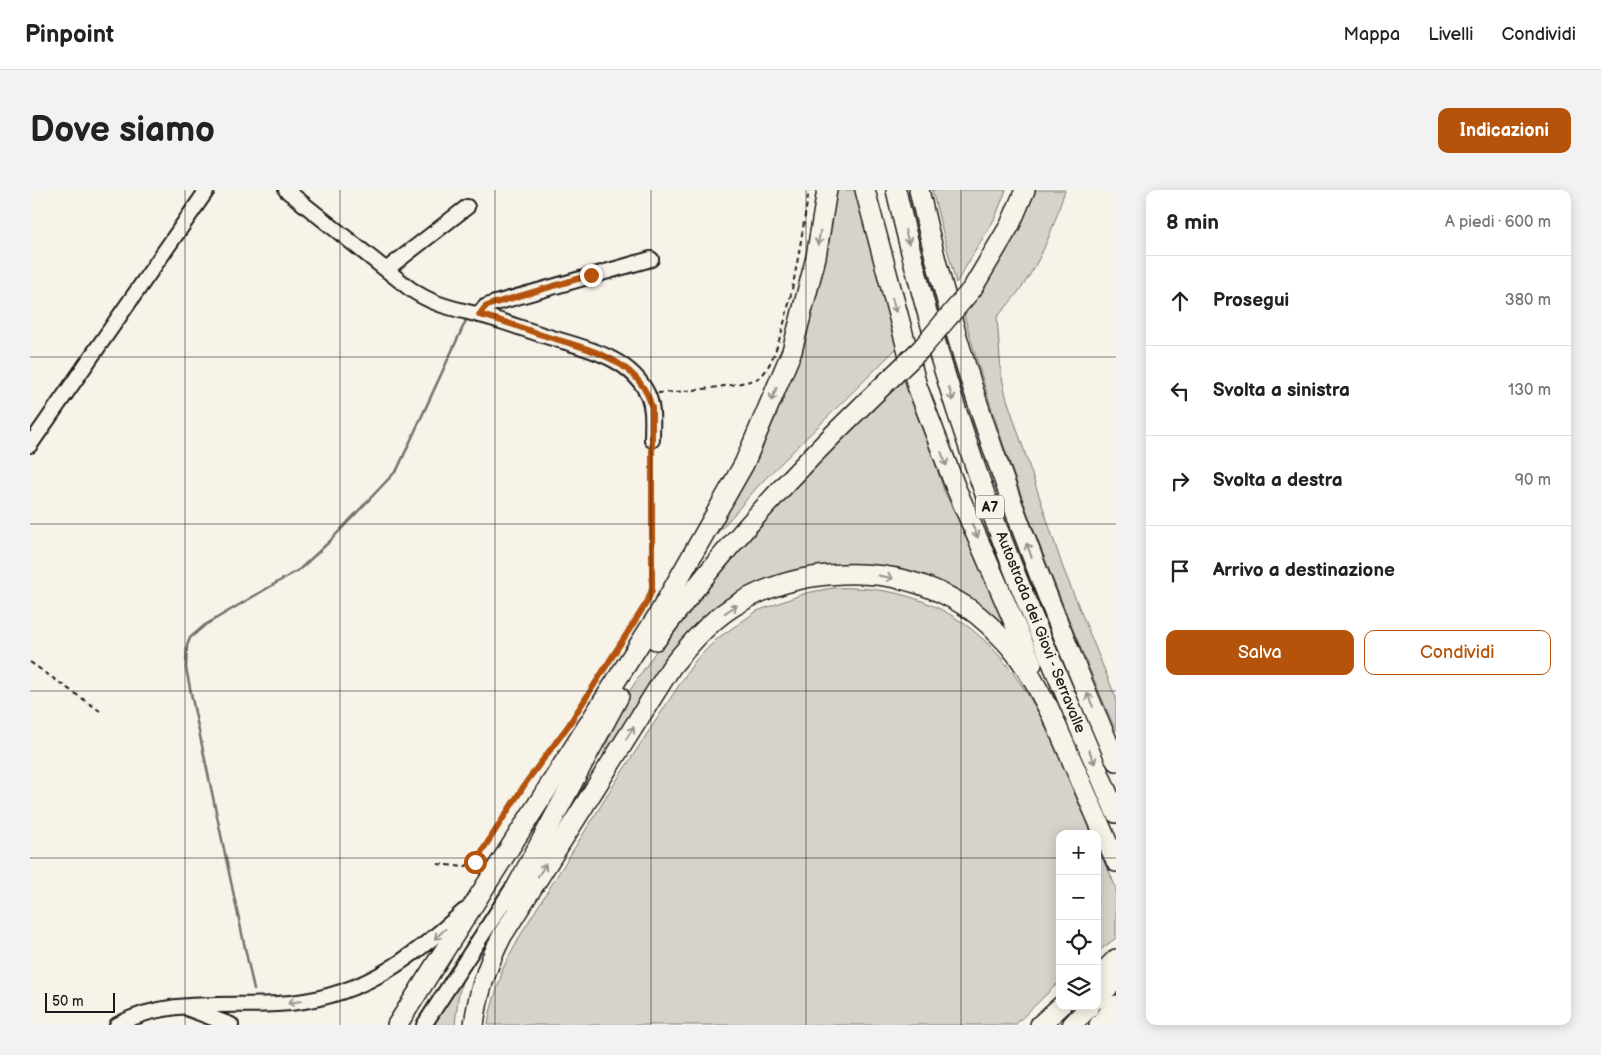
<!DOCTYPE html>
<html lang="it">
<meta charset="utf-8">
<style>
:root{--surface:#fff;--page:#f2f2f2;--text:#222;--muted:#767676;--line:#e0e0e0;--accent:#b45309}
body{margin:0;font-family:"Balsamiq Sans",sans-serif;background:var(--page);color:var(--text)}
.controls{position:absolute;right:15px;bottom:15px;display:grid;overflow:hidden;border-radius:10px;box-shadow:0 2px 12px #0003}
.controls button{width:45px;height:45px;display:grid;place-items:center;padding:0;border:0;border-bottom:1px solid var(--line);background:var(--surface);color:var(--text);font:25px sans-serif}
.scale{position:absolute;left:15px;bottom:12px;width:70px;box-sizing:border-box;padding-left:5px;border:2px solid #1c1c1c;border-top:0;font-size:14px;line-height:18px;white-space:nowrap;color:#1c1c1c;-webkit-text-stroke:4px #f7f3e8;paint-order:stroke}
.stop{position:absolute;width:15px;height:15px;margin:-11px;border:4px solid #b45309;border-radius:50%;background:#fff}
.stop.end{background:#b45309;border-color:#fff;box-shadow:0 1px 5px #0008}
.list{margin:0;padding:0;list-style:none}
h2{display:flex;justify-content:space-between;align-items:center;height:65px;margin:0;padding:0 20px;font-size:21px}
h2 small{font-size:16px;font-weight:400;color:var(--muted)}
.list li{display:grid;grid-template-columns:32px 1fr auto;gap:15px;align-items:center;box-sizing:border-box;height:90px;padding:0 20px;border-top:1px solid var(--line)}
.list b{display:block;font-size:19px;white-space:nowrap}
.list em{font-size:16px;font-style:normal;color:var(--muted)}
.actions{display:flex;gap:10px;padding:15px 20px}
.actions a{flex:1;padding:11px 0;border:1px solid var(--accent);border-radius:10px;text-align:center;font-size:18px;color:var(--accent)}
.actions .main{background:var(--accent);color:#fff}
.icon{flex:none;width:28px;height:28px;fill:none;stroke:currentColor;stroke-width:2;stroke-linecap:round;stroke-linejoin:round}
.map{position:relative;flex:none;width:1086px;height:835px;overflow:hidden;border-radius:10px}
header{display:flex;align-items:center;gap:30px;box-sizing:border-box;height:70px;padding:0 25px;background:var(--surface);border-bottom:1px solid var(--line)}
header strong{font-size:24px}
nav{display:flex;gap:28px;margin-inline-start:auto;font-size:18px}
.intro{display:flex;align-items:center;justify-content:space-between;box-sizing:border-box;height:120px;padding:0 30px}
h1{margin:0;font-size:35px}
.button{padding:12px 22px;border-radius:10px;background:var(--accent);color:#fff;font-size:18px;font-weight:700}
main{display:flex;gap:30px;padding:0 30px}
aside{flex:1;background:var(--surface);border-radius:10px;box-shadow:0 2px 12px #0003}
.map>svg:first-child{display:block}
.green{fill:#d7d3cb;stroke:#7a7874}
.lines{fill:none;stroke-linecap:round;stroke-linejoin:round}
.stream{stroke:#72716c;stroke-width:2.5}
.minor-casing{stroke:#1c1c1c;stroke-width:18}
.highway-casing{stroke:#1c1c1c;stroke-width:22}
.path{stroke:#1c1c1c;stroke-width:2;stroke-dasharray:5 4;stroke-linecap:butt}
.minor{stroke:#f7f3e8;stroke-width:14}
.highway{stroke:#f7f3e8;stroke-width:19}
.highway-bridge-casing{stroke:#1c1c1c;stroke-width:22;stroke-linecap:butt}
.highway-bridge{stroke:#f7f3e8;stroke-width:19}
.oneway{stroke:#94928c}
.route{stroke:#b45309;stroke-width:6}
.grid{fill:none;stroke:#1c1c1c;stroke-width:1;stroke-opacity:0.55}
.labels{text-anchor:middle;stroke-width:4.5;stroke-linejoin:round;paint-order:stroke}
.shield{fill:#f7f3e8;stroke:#5e5c59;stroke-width:1}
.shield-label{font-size:14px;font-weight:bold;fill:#1c1c1c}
.street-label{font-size:15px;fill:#1c1c1c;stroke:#f7f3e8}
</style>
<header>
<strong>Pinpoint</strong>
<nav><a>Mappa</a><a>Livelli</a><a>Condividi</a></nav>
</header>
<div class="intro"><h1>Dove siamo</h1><a class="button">Indicazioni</a></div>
<main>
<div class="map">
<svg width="1086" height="835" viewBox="0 0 1086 835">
<rect width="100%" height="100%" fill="#f7f3e8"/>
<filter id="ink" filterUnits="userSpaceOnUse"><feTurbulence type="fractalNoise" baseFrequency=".02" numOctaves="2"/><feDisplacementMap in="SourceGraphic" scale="10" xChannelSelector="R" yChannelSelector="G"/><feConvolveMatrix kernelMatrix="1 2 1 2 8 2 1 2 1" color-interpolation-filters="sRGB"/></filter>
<g filter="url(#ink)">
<g class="green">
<path d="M806,0H825L870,155L729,295L680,352L775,137L803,23Z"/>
<path d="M902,0H976L965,28L926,93Z"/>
<path d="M1001,0H1035C1019,52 1005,87 967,127L971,183L976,206L1033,378L1086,508V541C1027,405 972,267 934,124L957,91Z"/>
<path d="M877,181L914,301L939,351L981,448L952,423L832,380L699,413L568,580L589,517L638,443L697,366Z"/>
<path d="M802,398C963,391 1012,518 1063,644H1030V791L985,835H458L460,822L474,776L494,739L590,585L665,471L688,448L727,421L776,403Z"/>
<path d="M1067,653L1086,698V748L1067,762Z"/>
<path d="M436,774L428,808L425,835H393Z"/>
</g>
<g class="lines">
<g class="stream">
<path d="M442,119L451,110L497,96"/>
<path d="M224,800L164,518L156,478L157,456L160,448L175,435L270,379L298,353L367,280L438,126"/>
</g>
<defs>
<g id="minor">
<path d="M256,0L379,98C407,118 430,119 461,128C480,134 500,141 519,147C555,158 601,167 618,205C624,219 622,235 622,250"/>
<path d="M357,79L437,17"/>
<path d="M449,125L455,117L462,114L621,69"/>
<path d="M0,255L177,0"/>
<path d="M159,819L201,835"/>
<path d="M87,835C135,808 194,817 247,814C326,810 378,772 434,721"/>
<path d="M394,835L482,699"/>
</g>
<g id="highway">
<path d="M835,0L887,196L925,296L1002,474"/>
<path d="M866,0C887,92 913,183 944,273C985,392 1037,507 1086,623"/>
<path d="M889,0C933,198 1006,386 1086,571"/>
<path d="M942,99L980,35L995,0"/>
<path d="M626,450C689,363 758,288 835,213"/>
<path d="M1018,516L1086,672"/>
<path d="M480,709L589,506"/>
<path d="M1067,788L1086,769"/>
<path d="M1067,809L1086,789"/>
<path d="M367,835L628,425L714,274L762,161L786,67L797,0"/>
<path d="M444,835C448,802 457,775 472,746L642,476C660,454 678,433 701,418C766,376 858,372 925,410C942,419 959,434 972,448C995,471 1008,499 1023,528"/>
<path d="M1010,835L1031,816"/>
<path d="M1042,835L1060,816"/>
<path d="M1069,835L1086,815"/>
</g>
</defs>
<use href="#minor" class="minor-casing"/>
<use href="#highway" class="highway-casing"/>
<g class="path">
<path d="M628,203C643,203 720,195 730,187C756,166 773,36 779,0"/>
<path d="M0,472L70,521"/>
<path d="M408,674L434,677L448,669L486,607L537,536L617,412L623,391L622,260"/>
</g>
<use href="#minor" class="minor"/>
<use href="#highway" class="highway"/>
<defs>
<path id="highway-bridge" d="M835,213L892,158L942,99"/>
</defs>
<use href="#highway-bridge" class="highway-bridge-casing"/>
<use href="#highway-bridge" class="highway-bridge"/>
</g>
<defs><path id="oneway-shaft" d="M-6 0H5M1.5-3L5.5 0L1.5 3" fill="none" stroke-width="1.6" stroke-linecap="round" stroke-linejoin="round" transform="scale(1.25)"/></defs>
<g class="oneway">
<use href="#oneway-shaft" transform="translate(877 47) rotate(75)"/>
<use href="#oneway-shaft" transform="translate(789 48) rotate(100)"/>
<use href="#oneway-shaft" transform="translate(864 115) rotate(75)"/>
<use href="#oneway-shaft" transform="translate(744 204) rotate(112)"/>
<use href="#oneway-shaft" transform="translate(921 204) rotate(72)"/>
<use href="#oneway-shaft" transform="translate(914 269) rotate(69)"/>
<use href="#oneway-shaft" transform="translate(945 341) rotate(66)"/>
<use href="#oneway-shaft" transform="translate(999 360) rotate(-110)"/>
<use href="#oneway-shaft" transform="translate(856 387) rotate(11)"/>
<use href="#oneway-shaft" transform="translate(701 419) rotate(-34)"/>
<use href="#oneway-shaft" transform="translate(1060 510) rotate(-113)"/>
<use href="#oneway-shaft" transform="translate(600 543) rotate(-58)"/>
<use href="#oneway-shaft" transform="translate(1062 567) rotate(67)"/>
<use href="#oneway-shaft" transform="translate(512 680) rotate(-57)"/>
<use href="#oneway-shaft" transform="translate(410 744) rotate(137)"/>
<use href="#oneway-shaft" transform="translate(265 812) rotate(171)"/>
</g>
</g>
<g class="lines" filter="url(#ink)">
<path class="route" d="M445,672L497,591L538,536L617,412L622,400V218C610,168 554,158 512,145C491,138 470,129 449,125L455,117L462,114L561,85"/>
</g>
<path class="grid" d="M155,0V835M310,0V835M465,0V835M621,0V835M776,0V835M931,0V835M0,167H1086M0,334H1086M0,501H1086M0,668H1030M1067,668H1086"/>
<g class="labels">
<rect class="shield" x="946" y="305.5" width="28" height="23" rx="4"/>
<g class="shield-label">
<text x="960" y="322">A7</text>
</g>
<g class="street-label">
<text transform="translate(1011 442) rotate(68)" y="5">Autostrada dei Giovi - Serravalle</text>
</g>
</g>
</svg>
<div class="controls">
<button>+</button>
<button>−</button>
<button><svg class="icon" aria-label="locate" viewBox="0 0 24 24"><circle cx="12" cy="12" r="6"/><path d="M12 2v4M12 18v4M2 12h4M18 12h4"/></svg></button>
<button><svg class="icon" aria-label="layers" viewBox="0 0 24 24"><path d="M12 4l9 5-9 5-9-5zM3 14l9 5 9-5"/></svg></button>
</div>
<div class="scale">50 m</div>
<div class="stop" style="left:445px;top:672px"></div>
<div class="stop end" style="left:561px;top:85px"></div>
</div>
<aside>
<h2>8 min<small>A piedi · 600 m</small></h2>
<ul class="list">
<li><svg class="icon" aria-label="ahead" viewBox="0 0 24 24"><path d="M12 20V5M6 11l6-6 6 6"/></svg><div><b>Prosegui</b></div><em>380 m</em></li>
<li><svg class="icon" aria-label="left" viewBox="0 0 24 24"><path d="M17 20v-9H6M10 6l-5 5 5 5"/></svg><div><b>Svolta a sinistra</b></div><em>130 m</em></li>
<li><svg class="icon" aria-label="right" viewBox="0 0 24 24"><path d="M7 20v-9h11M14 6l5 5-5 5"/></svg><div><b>Svolta a destra</b></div><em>90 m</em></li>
<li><svg class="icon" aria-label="arrive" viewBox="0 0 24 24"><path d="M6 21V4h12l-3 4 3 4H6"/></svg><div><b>Arrivo a destinazione</b></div></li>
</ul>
<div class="actions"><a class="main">Salva</a><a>Condividi</a></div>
</aside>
</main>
